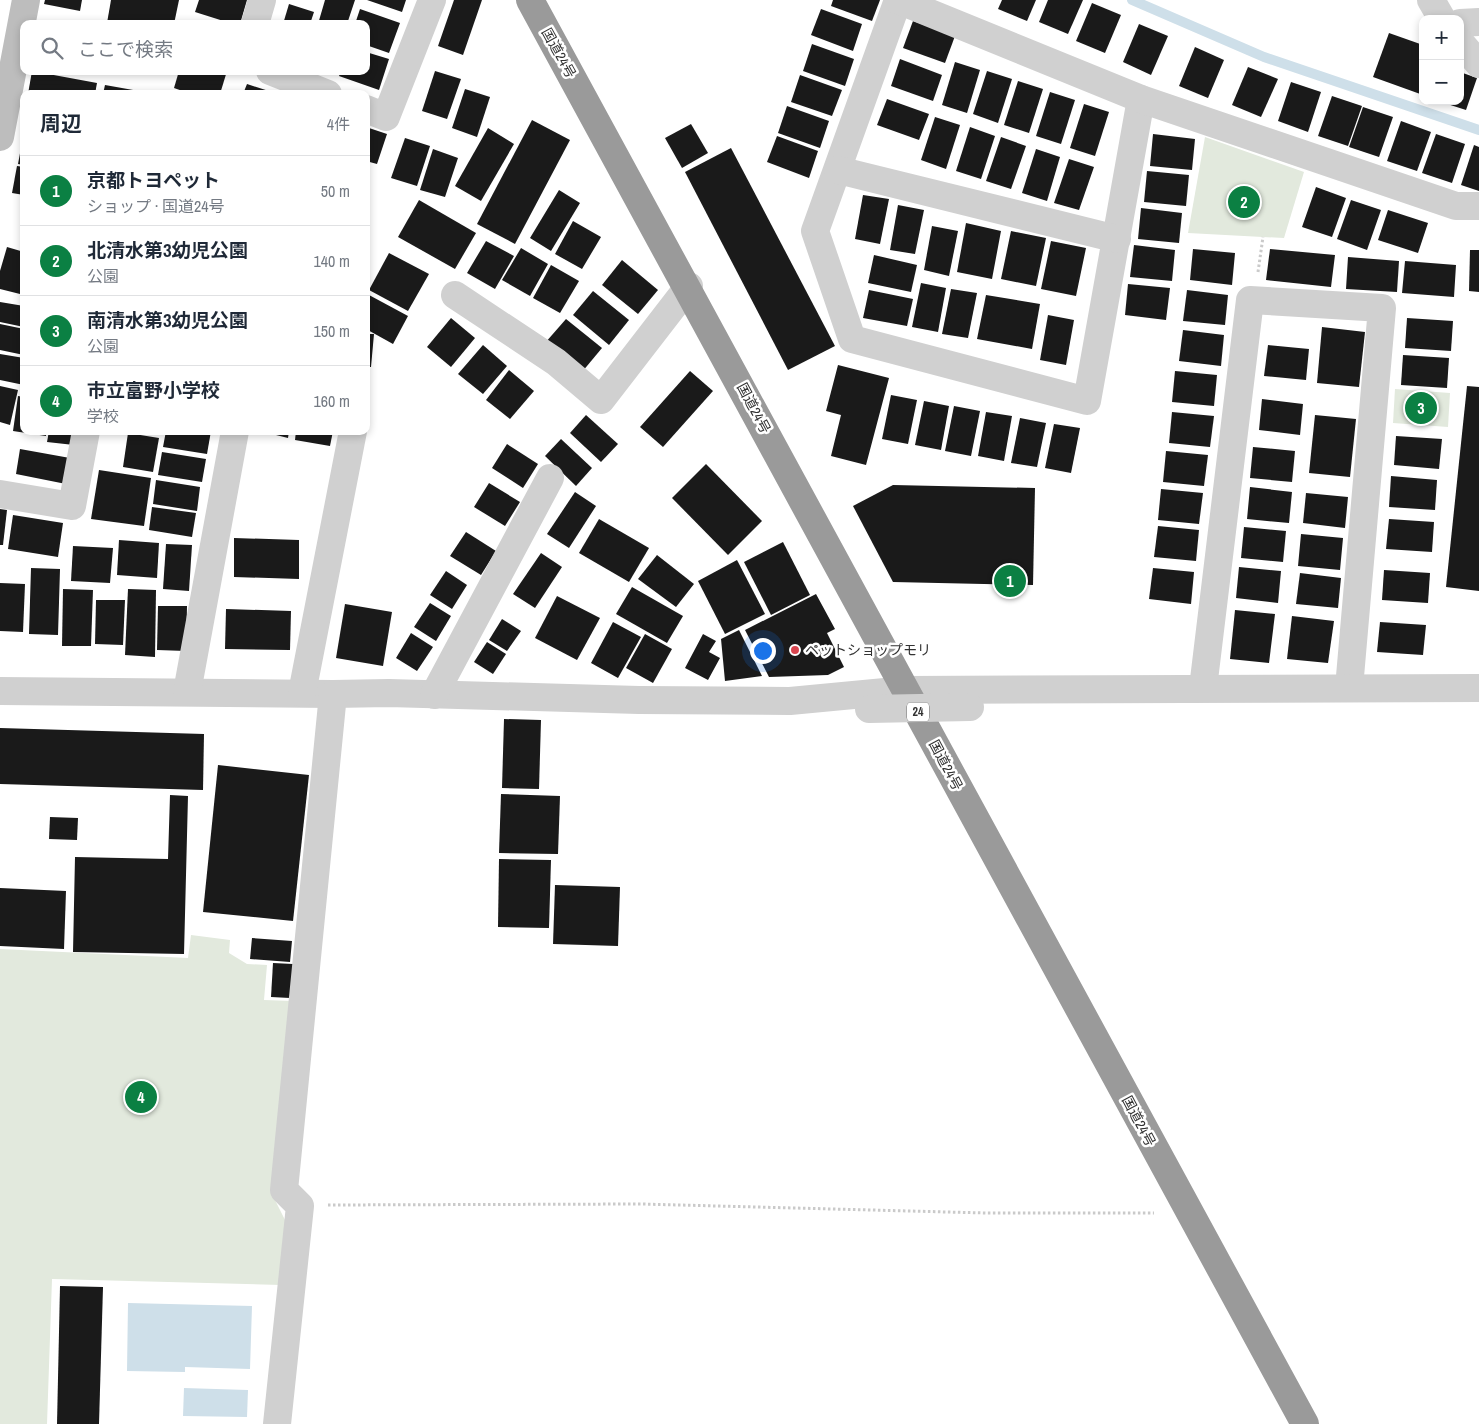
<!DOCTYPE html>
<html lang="ja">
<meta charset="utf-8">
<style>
:root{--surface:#fff;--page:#f6f6f7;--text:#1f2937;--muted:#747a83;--line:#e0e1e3;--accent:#0b8043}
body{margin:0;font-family:"Archivo Narrow","Noto Sans JP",sans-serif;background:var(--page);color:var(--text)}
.controls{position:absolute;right:15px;top:15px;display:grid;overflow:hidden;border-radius:10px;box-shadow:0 2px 8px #0003}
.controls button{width:45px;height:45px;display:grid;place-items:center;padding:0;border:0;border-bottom:1px solid var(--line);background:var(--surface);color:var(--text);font:25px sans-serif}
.you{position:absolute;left:762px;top:650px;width:18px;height:18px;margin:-12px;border:4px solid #fff;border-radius:50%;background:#1a73e8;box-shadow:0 0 0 8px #1a73e833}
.badge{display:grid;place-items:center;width:32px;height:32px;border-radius:50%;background:var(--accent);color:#fff;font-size:16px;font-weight:700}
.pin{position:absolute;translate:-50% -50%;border:2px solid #fff;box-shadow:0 1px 5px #0006}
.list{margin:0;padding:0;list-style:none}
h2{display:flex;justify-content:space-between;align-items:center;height:65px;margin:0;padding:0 20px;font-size:21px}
h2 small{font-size:16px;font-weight:400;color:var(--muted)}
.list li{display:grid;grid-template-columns:32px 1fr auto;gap:15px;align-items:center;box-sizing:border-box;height:70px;padding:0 20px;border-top:1px solid var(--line)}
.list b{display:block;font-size:19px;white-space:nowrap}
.list p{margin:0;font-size:16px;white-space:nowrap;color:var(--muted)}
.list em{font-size:16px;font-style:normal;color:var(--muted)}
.icon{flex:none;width:28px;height:28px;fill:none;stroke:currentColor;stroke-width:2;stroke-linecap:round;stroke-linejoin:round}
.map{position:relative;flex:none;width:1479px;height:1424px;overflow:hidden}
.search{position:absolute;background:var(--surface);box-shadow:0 2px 8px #0003;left:20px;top:20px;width:350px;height:55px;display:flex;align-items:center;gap:12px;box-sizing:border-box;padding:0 18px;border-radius:10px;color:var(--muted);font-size:19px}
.panel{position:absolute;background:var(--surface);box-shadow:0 2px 8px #0003;left:20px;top:90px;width:350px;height:345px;border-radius:10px}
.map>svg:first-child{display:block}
.green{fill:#e2e9dd}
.water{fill:#cedfe9}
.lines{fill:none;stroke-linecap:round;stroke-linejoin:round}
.stream{stroke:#cedfe9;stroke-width:10}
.building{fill:#1a1a1a}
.path{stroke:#cacaca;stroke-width:3;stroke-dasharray:2.5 2.5;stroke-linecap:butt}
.street{stroke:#d0d0d0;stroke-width:28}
.secondary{stroke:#bdbdbd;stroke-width:28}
.highway{stroke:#9a9a9a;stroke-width:28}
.street-bridge{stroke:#d0d0d0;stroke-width:28}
.poi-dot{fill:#d9454f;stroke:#fff;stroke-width:2}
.labels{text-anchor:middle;stroke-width:5;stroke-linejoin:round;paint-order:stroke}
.shield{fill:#fff;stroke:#707070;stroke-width:1}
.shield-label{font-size:12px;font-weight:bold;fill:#333}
.street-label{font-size:14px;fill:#333;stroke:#fff}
.poi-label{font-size:14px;fill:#333;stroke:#fff;text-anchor:start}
</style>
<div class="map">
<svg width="1479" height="1424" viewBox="0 0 1479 1424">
<rect width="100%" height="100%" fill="#fff"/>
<g class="green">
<path d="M1205,137L1304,172L1284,238L1188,233Z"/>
<path d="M1395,389L1450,393L1448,427L1393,423Z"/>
<path d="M191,935L230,940L229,953L247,964L267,965L264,1000L293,1001L271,1192L288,1226L281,1285L52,1279L47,1424H0V949L188,958Z"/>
</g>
<g class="water">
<path d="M128,1303L252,1306L250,1369L185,1367V1372L127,1371Z"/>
<path d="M184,1388L248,1390L247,1417L183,1416Z"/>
</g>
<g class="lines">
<path class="stream" d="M1132,0L1264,57L1479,130"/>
</g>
<g class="building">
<path d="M45,0H82L80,11L44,4Z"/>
<path d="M111,0H179L174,24L107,23Z"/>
<path d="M199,0H247L240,24H233L195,12Z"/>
<path d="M325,0H355L347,24H318Z"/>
<path d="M367,0H406L402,12Z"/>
<path d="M454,0H482L463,55L438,46Z"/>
<path d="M833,0H880L872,21L831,6Z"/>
<path d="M1002,0H1036L1027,21L998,9Z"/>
<path d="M1048,0H1083L1068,34L1039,22Z"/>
<path d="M1092,3L1121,15L1105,53L1076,41Z"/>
<path d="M289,4L314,12L310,24H283Z"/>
<path d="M360,9L400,23L389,53L366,45V24H355Z"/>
<path d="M821,9L862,24L853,51L811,35Z"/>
<path d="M913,21L955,36L945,63L903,48Z"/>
<path d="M1139,24L1168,36L1151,75L1123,62Z"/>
<path d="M1389,33L1423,45V95L1373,77Z"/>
<path d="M812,44L854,59L845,86L803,71Z"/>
<path d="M1195,47L1224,60L1208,98L1179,86Z"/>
<path d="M366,52L389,59L379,90L339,76L341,71H366Z"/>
<path d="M900,59L942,75L933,101L891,86Z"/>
<path d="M955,62L980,70L967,113L942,105Z"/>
<path d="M1248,67L1278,79L1261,117L1232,105Z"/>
<path d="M32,71L97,83L95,94H28Z"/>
<path d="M179,71H227L220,94H191L174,88Z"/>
<path d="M435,71L461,79L447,119L422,111Z"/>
<path d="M987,71L1012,79L998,123L973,114Z"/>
<path d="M1460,72L1477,78L1466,110L1441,102L1460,101Z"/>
<path d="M800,75L842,90L832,116L791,102Z"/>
<path d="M1018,81L1043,89L1029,133L1004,125Z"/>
<path d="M1291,82L1321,92L1308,132L1278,121Z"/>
<path d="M247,84L275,93V94H243Z"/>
<path d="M105,85L150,93V94H103Z"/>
<path d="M465,89L490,97L477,137L452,128Z"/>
<path d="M1050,92L1075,100L1061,144L1036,136Z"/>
<path d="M1332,96L1362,106L1348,146L1318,136Z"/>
<path d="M887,99L929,114L919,140L877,125Z"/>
<path d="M1084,104L1109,112L1095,156L1070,148Z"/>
<path d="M787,106L829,121L820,148L778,133Z"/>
<path d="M1363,107L1393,117L1379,157L1349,147Z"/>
<path d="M935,117L960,125L946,169L921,160Z"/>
<path d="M532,120L570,140L515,244L477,224Z"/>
<path d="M1401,121L1431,132L1417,171L1387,161Z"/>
<path d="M691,124L708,153L682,168L665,138Z"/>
<path d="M366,127L387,134L377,164L366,161Z"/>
<path d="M970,127L995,136L981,179L956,171Z"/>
<path d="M488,128L514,144L481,201L455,186Z"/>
<path d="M1153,134L1195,139L1192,170L1150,166Z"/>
<path d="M1436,134L1465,144L1452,183L1422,173Z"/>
<path d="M777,136L818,151L809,178L767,162Z"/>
<path d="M23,137H24V165L18,164Z"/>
<path d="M1001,137L1026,146L1011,189L986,181Z"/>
<path d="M405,138L430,146L417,186L391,178Z"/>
<path d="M1474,145L1479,147V191L1461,185Z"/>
<path d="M731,148L835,346L788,370L685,172Z"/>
<path d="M433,149L458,158L445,197L420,190Z"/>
<path d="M1036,149L1060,157L1047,201L1022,193Z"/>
<path d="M1069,159L1094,167L1079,210L1054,203Z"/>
<path d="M17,166L24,167V195L12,193Z"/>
<path d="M1147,171L1189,175L1186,206L1144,202Z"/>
<path d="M1316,187L1346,198L1332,237L1302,227Z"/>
<path d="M559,190L580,203L551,251L530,238Z"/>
<path d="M863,195L889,199L880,244L855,239Z"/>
<path d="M419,200L476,233L455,269L398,237Z"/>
<path d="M1351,200L1381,210L1367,250L1337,239Z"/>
<path d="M898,205L924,210L915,254L890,250Z"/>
<path d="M1141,208L1182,213L1179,243L1138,239Z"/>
<path d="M1388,210L1428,223L1418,253L1378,240Z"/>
<path d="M573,221L601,237L582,269L555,254Z"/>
<path d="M966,223L1001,231L992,279L957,272Z"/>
<path d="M932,226L958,231L949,276L924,270Z"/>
<path d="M1011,231L1046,238L1036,286L1001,279Z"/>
<path d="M486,241L514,256L495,289L467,273Z"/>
<path d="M1051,241L1086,248L1076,296L1041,289Z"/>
<path d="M1134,245L1175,250L1172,281L1130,277Z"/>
<path d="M7,247L24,252V295L0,289V271Z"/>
<path d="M521,248L548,264L530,296L502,280Z"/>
<path d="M1193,249L1235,253L1232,285L1190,280Z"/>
<path d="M1270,249L1335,255L1331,287L1266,280Z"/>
<path d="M1470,250H1479V292L1469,291Z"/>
<path d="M389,253L429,274L408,311L369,290Z"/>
<path d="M874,255L917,265L911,292L868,283Z"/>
<path d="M1348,257L1399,261L1397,292L1346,289Z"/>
<path d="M622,260L658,290L638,314L602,285Z"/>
<path d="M1405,261L1456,265L1454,297L1402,293Z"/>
<path d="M551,265L579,281L560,313L533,298Z"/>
<path d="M921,283L946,288L938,332L912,327Z"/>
<path d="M1128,284L1170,288L1166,320L1125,315Z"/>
<path d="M951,289L977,293L968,338L942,334Z"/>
<path d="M869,290L913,299L907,326L863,318Z"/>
<path d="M1187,290L1228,295L1225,325L1183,321Z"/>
<path d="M593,291L629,320L609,345L573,315Z"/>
<path d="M369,295L408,316L393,344L366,329V300Z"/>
<path d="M986,295L1040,304L1032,349L977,339Z"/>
<path d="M0,302L24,306V327L0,322Z"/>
<path d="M1048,315L1074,320L1066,365L1040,360Z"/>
<path d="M451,318L475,338L451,367L427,347Z"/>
<path d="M1407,318L1453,321L1451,351L1405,348Z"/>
<path d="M566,319L602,348L582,372L545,343Z"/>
<path d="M0,324L24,329V355L0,350Z"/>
<path d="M1322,327L1365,332L1359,387L1317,383Z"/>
<path d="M1183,330L1224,335L1221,366L1179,361Z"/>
<path d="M366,334H374L371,367H366Z"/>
<path d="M483,345L507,366L483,394L458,374Z"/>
<path d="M1268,345L1309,349L1306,380L1264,376Z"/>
<path d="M0,354L24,358V385L0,380Z"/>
<path d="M1403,355L1449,358L1447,388L1401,385Z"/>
<path d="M838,365L889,378L866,465L831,456L841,415L826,411Z"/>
<path d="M509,370L534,391L510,419L486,400Z"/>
<path d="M690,371L713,391L663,447L640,427Z"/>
<path d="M1175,371L1217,375L1214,406L1172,402Z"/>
<path d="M0,386L18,390L10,425L0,422Z"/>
<path d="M1467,386L1479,387V591L1446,587Z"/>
<path d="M891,395L917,400L908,444L882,439Z"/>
<path d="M18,396L24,397V431H46V436L13,431Z"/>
<path d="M1262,399L1303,404L1300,435L1259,430Z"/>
<path d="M924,401L949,406L941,450L915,445Z"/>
<path d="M954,406L980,411L971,456L945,451Z"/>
<path d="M986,412L1012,416L1004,461L978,456Z"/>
<path d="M1172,412L1214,416L1210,447L1169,443Z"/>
<path d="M586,415L618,444L601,462L570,433Z"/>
<path d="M1315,415L1356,419L1350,477L1309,473Z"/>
<path d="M1020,418L1046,423L1037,467L1011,463Z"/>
<path d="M1054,424L1080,428L1071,473L1045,468Z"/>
<path d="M49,431H76L74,445L47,442Z"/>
<path d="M166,431H211L207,454L163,447Z"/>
<path d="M260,431H289L288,438Z"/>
<path d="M296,431H333L330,446L295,440Z"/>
<path d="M128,433L159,438L153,472L123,467Z"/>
<path d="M1396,436L1442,439L1439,469L1394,465Z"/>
<path d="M561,439L592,468L576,486L545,456Z"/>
<path d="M507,444L538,464L523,488L492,468Z"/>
<path d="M1253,447L1295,451L1292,482L1250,478Z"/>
<path d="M20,449L70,458L66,484L16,474Z"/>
<path d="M1166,451L1208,455L1204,486L1163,482Z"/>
<path d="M162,452L206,459L202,482L158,475Z"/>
<path d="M706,464L762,521L728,555L672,498Z"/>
<path d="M99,470L151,478L144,526L91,519Z"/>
<path d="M1391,476L1437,480L1435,510L1389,507Z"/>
<path d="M156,480L200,487L197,511L153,504Z"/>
<path d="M489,483L520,502L505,526L474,507Z"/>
<path d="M893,485L1035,488L1033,585L893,582L853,506Z"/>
<path d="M1250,487L1292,492L1289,523L1247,519Z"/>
<path d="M1161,489L1203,493L1199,524L1158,520Z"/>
<path d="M575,492L596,506L569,548L547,534Z"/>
<path d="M1306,493L1348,497L1345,528L1303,523Z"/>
<path d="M152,507L196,513L192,537L149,530Z"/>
<path d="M0,509L7,510L3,545H0Z"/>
<path d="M13,515L63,523L58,557L8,549Z"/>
<path d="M599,519L649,548L629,582L579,553Z"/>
<path d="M1389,519L1434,522L1432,552L1386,549Z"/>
<path d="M1158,526L1199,530L1196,561L1154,557Z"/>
<path d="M1244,527L1286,531L1283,562L1241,558Z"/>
<path d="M466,532L496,551L481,575L450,556Z"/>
<path d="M1301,534L1343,538L1340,570L1298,566Z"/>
<path d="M234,538L299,540V579L234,577Z"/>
<path d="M119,540L159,543L157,578L117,575Z"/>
<path d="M783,542L810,595L771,615L744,562Z"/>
<path d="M166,544L192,545L189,591L163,589Z"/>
<path d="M73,546L113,548L110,583L71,581Z"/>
<path d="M541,553L562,567L535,608L513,594Z"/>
<path d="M657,555L694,584L676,607L638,579Z"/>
<path d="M737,560L765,614L725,634L698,581Z"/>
<path d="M1239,567L1281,571L1278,603L1236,598Z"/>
<path d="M31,568L60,569L58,635L29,634Z"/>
<path d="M1153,568L1194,572L1191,604L1149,599Z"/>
<path d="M1384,570L1430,573L1428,603L1382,600Z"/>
<path d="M446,571L467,585L452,609L430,595Z"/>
<path d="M1300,573L1341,578L1338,608L1296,604Z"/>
<path d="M0,583L25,584L23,632L0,631Z"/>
<path d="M632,587L683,616L667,643L616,614Z"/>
<path d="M63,589L93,590L91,646H62Z"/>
<path d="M128,589L156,590L155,657L125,655Z"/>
<path d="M816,594L835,629L827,633L844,667L828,675L769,677L745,630Z"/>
<path d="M557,596L600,618L577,660L535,638Z"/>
<path d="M96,600H125L123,645L95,644Z"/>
<path d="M430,603L451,616L436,641L414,627Z"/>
<path d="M345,604L392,612L383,666L336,658Z"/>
<path d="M158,606H187L186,651L157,650Z"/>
<path d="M226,609L291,611L290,650L225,649Z"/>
<path d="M1235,610L1275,614L1269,663L1230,659Z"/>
<path d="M1292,616L1334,621L1328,663L1287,659Z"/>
<path d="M502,619L521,631L507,651L489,640Z"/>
<path d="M613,622L641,637L618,678L591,663Z"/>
<path d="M1380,622L1426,625L1423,655L1377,652Z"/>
<path d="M739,630L762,676L725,681L721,639Z"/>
<path d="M411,633L433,647L417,671L396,658Z"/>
<path d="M645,634L672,649L653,683L626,668Z"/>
<path d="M703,634L716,641L709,652L720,658L708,680L685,668Z"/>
<path d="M487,642L506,654L493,674L474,662Z"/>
<path d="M504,719L541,720L539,789L502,788Z"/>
<path d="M0,728L204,734L203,790L0,784Z"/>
<path d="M218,765L309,775L293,921L203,912Z"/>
<path d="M501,794L560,796L558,854L499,853Z"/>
<path d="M170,795L188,796L184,954L73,952L75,857L168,859Z"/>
<path d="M50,817L78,818L77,840L49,839Z"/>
<path d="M499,859L551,860L549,928L498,927Z"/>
<path d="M555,885L620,887L618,946L553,944Z"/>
<path d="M0,888L66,891L64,949L0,946Z"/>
<path d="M252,938L292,941L290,962L250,959Z"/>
<path d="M273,963L293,964L290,998L271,997Z"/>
<path d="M60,1286L103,1287L99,1424H57Z"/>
</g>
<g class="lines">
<g class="path">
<path d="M1258,272L1263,237"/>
<path d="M328,1205L641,1204L986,1213H1154"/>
</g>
<g class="street">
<path d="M898,0L815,231L852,339L1087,401L1141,99"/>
<path d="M898,0L1141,99L1456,206H1479"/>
<path d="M1431,0L1442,19"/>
<path d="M1460,23L1479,22"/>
<path d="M255,24L262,0"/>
<path d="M1460,42L1479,64"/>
<path d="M270,71L328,94"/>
<path d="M366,109L386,117L432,0"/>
<path d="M838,170L1117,239"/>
<path d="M455,295L556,362L601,400L689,286"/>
<path d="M0,494L72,506L86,431"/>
<path d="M1203,688L1250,300L1382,308L1349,688"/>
<path d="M0,691L333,694L389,693L639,700L790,701L906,690L1479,688"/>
<path d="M187,692L235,431"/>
<path d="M302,693L353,431"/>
<path d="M434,695L550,478"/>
<path d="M277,1424L300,1206L284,1190L333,694"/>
</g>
<path class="secondary" d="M0,137L26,0"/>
<path class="highway" d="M530,0C792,473 1044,951 1305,1424"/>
<path class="street-bridge" d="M869,709L970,707"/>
</g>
<circle class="poi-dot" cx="795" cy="650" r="5"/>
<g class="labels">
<rect class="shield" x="907" y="702.5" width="22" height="19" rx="4"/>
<g class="shield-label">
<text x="918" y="716">24</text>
</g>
<g class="street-label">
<text transform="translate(559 53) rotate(61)" y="5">国道24号</text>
<text transform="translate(754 408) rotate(62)" y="5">国道24号</text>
<text transform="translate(946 765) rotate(62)" y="5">国道24号</text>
<text transform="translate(1139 1121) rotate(62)" y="5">国道24号</text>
</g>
<g class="poi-label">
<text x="805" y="655">ペットショップモリ</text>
</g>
</g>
</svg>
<div class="controls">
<button>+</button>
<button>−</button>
</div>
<div class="you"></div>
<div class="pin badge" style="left:1010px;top:581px">1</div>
<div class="pin badge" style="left:1244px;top:202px">2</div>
<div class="pin badge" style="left:1421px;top:408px">3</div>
<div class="pin badge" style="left:141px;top:1097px">4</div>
<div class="search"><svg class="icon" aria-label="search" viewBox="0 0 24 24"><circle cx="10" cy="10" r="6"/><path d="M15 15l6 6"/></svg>ここで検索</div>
<section class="panel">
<h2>周辺<small>4件</small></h2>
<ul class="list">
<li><span class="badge">1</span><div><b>京都トヨペット</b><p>ショップ · 国道24号</p></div><em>50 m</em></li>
<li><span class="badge">2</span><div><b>北清水第3幼児公園</b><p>公園</p></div><em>140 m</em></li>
<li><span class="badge">3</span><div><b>南清水第3幼児公園</b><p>公園</p></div><em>150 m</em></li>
<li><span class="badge">4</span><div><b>市立富野小学校</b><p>学校</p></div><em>160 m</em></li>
</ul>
</section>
</div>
